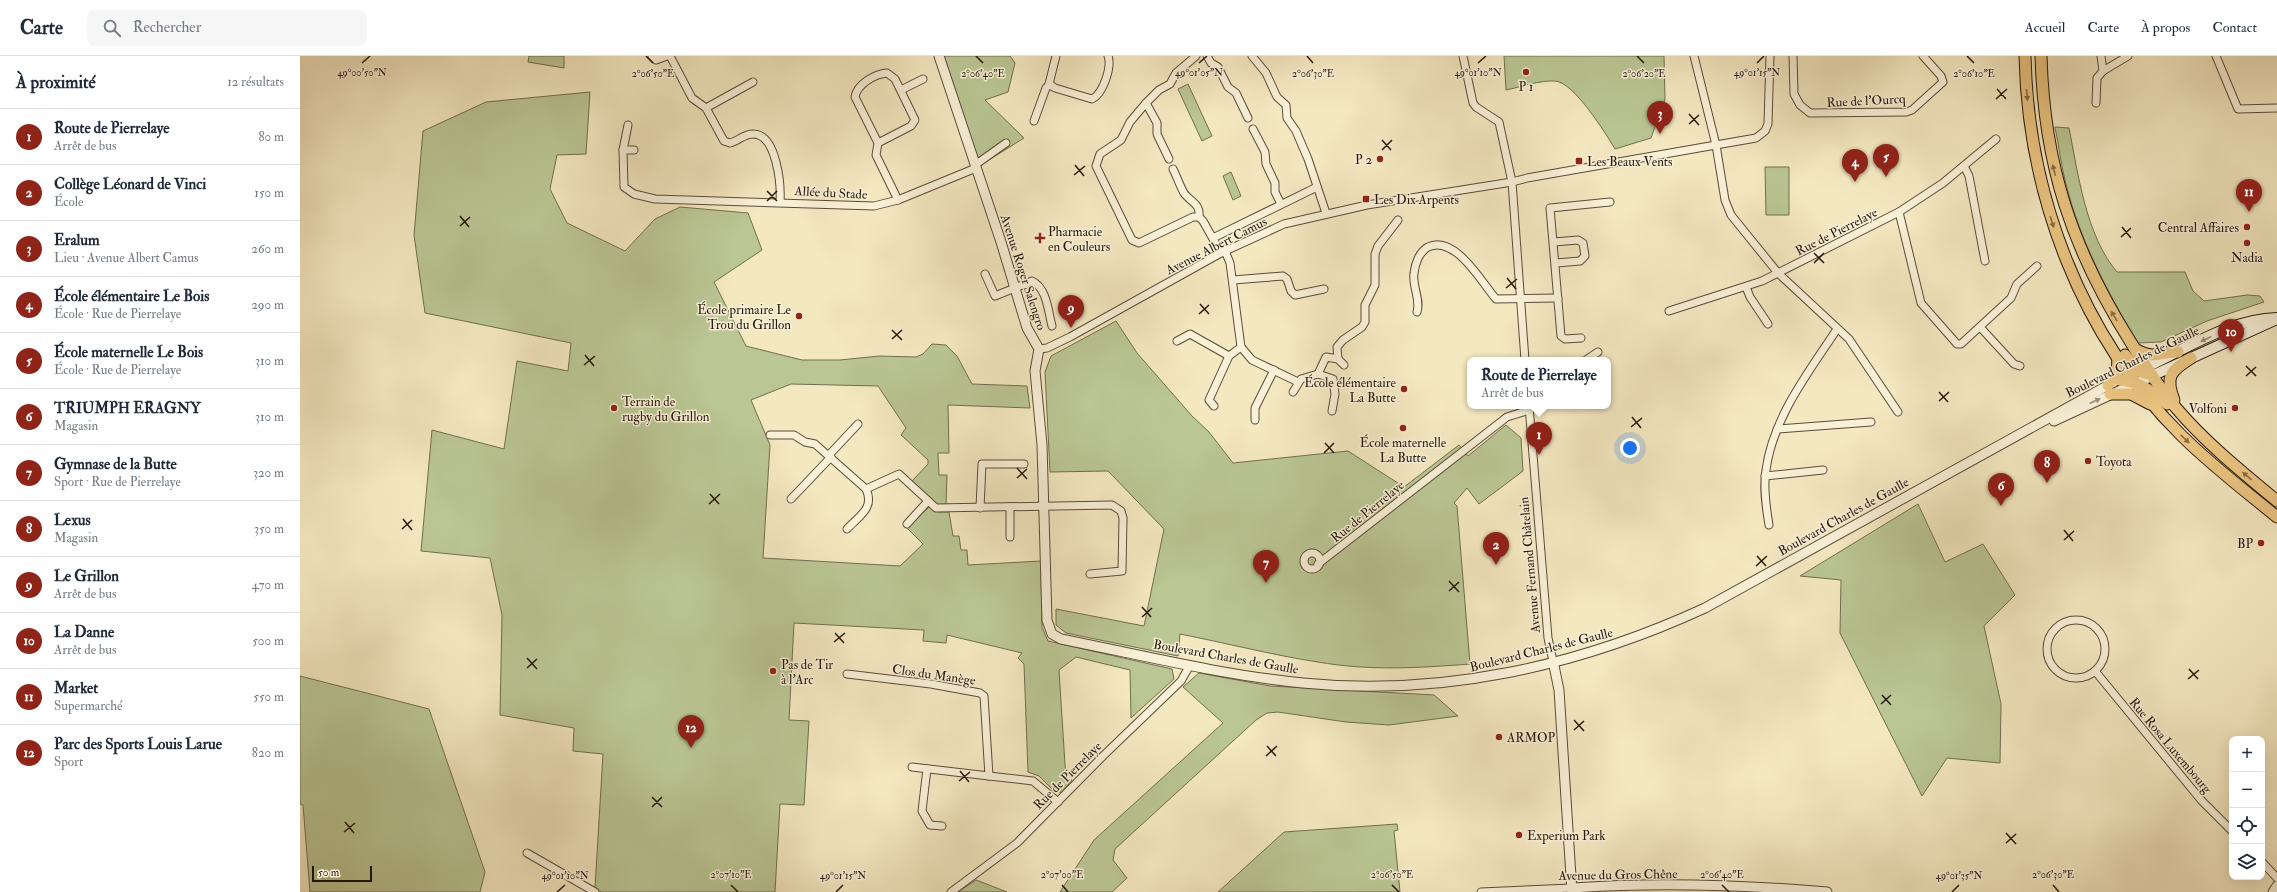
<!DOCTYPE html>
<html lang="fr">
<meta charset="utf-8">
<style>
:root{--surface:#fff;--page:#f6f6f7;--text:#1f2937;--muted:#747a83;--line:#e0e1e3;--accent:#8f2418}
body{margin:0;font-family:"IM FELL Double Pica",serif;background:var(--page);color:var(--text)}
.controls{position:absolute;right:12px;bottom:12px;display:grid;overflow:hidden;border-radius:8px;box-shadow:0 4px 16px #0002}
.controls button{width:36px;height:36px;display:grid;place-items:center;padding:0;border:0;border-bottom:1px solid var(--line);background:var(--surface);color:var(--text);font:20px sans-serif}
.scale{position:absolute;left:12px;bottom:10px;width:60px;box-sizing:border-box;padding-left:4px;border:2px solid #26170b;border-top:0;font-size:11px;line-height:14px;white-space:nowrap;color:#26170b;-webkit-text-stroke:3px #f8f0d7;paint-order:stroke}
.you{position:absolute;left:1330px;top:392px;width:14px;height:14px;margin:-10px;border:3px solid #fff;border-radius:50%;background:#1a73e8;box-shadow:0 0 0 6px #1a73e833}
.badge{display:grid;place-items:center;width:26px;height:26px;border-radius:50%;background:var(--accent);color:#fff;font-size:13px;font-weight:700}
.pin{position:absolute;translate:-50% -33px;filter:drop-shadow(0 1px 2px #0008)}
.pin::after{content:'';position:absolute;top:21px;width:14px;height:12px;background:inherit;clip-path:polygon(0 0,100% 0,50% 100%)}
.popup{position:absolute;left:1167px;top:301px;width:144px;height:52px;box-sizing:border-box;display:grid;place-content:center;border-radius:8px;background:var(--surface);filter:drop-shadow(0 1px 3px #0005);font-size:13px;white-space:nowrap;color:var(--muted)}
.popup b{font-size:15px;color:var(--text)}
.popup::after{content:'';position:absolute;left:50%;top:100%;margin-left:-8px;border:8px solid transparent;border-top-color:var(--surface)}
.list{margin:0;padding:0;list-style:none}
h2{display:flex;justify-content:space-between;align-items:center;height:52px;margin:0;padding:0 16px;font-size:17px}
h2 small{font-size:13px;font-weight:400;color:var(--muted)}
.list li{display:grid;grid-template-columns:26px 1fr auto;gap:12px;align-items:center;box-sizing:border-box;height:56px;padding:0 16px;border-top:1px solid var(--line)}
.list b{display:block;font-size:15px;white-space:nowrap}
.list p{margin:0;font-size:13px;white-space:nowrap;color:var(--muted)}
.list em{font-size:13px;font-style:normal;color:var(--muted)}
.icon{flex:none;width:22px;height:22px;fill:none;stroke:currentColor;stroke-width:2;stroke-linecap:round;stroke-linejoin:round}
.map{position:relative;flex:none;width:1977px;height:836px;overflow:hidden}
header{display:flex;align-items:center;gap:24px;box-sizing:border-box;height:56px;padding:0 20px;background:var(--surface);border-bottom:1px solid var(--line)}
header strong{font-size:19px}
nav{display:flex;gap:22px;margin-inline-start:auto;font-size:14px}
.search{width:280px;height:36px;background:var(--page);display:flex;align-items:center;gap:10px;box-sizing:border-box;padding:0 14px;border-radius:8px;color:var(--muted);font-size:15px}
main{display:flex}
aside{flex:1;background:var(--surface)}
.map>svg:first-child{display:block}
.green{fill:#bac694;stroke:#706e50}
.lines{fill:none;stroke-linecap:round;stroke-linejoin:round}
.minor-casing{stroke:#5a4b38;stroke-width:9}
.tertiary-casing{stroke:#5a4b38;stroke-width:11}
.secondary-casing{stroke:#26170b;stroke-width:12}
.primary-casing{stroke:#26170b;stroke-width:13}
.minor{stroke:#f8f0d7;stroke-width:7}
.tertiary{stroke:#f8f0d7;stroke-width:9}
.secondary{stroke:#f8f0d7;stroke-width:10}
.primary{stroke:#eac480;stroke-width:11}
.oneway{fill:#886e46}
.oneway2{fill:#9a8e7b}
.ticks{fill:none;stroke:#26170b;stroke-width:1.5}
.poi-dot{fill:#8f2418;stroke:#f8f0d7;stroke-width:1.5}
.labels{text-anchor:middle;stroke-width:3;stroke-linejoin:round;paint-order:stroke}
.poi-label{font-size:13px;fill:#26170b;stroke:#f8f0d7;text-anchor:start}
.street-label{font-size:13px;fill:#26170b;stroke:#f8f0d7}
.ticks-label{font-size:10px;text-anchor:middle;fill:#26170b;stroke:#f8f0d7;stroke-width:3;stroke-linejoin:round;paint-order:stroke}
</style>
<header>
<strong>Carte</strong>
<div class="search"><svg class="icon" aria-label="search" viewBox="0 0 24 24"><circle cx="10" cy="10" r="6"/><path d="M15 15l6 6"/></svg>Rechercher</div>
<nav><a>Accueil</a><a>Carte</a><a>À propos</a><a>Contact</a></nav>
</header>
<main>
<aside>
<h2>À proximité<small>12 résultats</small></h2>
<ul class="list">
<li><span class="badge">1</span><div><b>Route de Pierrelaye</b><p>Arrêt de bus</p></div><em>80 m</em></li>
<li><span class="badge">2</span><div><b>Collège Léonard de Vinci</b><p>École</p></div><em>150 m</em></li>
<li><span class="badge">3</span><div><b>Eralum</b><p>Lieu · Avenue Albert Camus</p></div><em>260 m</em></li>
<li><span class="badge">4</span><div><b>École élémentaire Le Bois</b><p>École · Rue de Pierrelaye</p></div><em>290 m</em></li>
<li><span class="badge">5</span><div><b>École maternelle Le Bois</b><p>École · Rue de Pierrelaye</p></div><em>310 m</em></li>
<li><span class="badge">6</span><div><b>TRIUMPH ERAGNY</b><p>Magasin</p></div><em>310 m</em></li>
<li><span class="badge">7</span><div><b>Gymnase de la Butte</b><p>Sport · Rue de Pierrelaye</p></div><em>320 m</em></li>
<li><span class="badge">8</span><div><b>Lexus</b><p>Magasin</p></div><em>350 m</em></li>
<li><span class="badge">9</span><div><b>Le Grillon</b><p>Arrêt de bus</p></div><em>470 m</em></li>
<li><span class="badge">10</span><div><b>La Danne</b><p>Arrêt de bus</p></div><em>500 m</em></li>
<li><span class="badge">11</span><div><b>Market</b><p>Supermarché</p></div><em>550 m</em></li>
<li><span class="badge">12</span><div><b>Parc des Sports Louis Larue</b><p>Sport</p></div><em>820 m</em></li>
</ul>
</aside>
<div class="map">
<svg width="1977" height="836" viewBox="0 0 1977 836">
<rect width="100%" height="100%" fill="#f4e8c1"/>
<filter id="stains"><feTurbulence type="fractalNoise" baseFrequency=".005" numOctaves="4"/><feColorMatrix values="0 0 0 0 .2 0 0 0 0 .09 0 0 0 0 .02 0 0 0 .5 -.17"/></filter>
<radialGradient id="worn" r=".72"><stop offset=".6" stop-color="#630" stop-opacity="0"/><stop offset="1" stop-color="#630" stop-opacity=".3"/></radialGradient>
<g class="green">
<path d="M229,0H264V12L228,6Z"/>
<path d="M639,0H710L715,7L708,36L685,44L724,82L676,112Z"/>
<path d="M1204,0H1364L1365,43L1351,82L1315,93C1306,78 1274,26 1255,25C1240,24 1221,31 1206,34Z"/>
<path d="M888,28L912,80L902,85L878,33Z"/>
<path d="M290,36L286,98L257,99L250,133L267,167L325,195L355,163L380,151L448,157L462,194L414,226L446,290L502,304H540L579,300L616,301L623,298L632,288L646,289L657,300L672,328L727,330L730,352L648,349L649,397H638L639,419H647L646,450L637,448L612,425L628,408V404L601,379L606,372L578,330L491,328L451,344L470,389L463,502L600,510L623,488L607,472L629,451L638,456H649L653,480H659L661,494H667L668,509L741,505L742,571L748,585L872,613L874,623L831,662L830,614L776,601L759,614L766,724H772L762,736H755L739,720L728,716L724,608L718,602L722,597L647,579L646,587L623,585L624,574L494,567L489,664L509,665L504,749L480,748L475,836H301L295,831L303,698L273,695L274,672L200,659L202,559L190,502L121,495L132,374L204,393L217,305L268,315L271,287L125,257L114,179L123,75L186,46Z"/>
<path d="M1755,71L1769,72C1778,117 1786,180 1817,216H1885L1893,235L1904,245L1947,239L1960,240L1964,246L1907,265L1861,286L1837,287C1808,236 1780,185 1766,128C1761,109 1759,90 1755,71Z"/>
<path d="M1465,111H1489V159H1466Z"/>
<path d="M931,116L941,140L933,144L923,120Z"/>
<path d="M816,265L837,297L892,360L909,376L933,407L1048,395L1104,431L1159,389L1168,400L1206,369L1221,382L1223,415L1179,448L1167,432L1154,447L1157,450L1170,608C1119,612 1069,615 1018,606C972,599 926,587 880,578L878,600L766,577L756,569V553L844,570L864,473L808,415L750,416L745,316L751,300Z"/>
<path d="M1618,448L1645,506L1683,488L1715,539L1684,570L1701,648L1700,707L1647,702L1622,740L1540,577L1541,524L1500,520Z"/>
<path d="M899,617L970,630L1134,639L1158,660L1089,669L1046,666L978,656L967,657L956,664L815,793L813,804L827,822L812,836H760L794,784L923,667L883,631Z"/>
<path d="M0,620L129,653L185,816L180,836H10L3,749L0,748Z"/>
<path d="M1097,768L1098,774L1094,775L1100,836H918L984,776Z"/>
<path d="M676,824L707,836H658Z"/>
</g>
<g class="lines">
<defs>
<g id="minor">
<path d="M352,0L356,4L367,0"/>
<path d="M370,0L392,42L406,52L424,85L430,87C438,85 444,78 453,78C477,78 481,129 480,146"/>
<path d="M756,0L749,28L755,32L792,43C803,38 812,11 808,0"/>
<path d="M896,0L876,17L870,28L859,34L846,47L830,66L821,84L800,98L796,110L832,184L839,187L893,161H899"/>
<path d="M907,0L911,7L918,11L928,31L936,37L948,62"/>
<path d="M952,0L966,17L977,41L986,49L987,62L996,75L1008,103L1026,157"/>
<path d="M1163,0L1173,47L1176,51L1199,66L1212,126L1225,304"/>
<path d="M1394,0L1416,89L1425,144L1431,159L1478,217L1549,283L1598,356"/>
<path d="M1493,0L1494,38L1500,49L1510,57L1606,56L1612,54L1643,26L1641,20L1623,0"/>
<path d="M1916,0L1938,53L1977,52"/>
<path d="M1803,15L1828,0"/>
<path d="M601,34L623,23"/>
<path d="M846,47L857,67V78L869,103"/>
<path d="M1796,47L1797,22L1803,15L1801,0"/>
<path d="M406,52L453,26"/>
<path d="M734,65L746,32L750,28"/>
<path d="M328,69L323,94L324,131L334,138L355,143L574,150L598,144L676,112"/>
<path d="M953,73L965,96L966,108L975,127V136L981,148"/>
<path d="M578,87L611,70L615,64L595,23L587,17C575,18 557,28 555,41L578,87L576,99L598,144"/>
<path d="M323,94H334"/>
<path d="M675,109L706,87"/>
<path d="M1664,110L1669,120L1685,205"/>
<path d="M873,113C877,121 880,130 884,137C889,145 901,147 899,161L903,165L921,197"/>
<path d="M1599,156L1621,247L1657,288H1661L1711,242L1717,228L1737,210"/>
<path d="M913,182L1017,131"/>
<path d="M1254,186L1278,184L1283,187L1285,200L1280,205L1256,207"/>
<path d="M685,218L695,240L732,225C747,232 748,255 752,270"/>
<path d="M933,224L983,220L987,223L991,235L995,239L1024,233"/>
<path d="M1446,231L1450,241L1468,268"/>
<path d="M1369,255L1462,225L1599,156L1643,127L1696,83"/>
<path d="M1117,256C1121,243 1112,231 1114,217C1115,208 1119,196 1128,191C1155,178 1182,227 1196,243L1258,242"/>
<path d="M1680,271L1714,308L1720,310"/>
<path d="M1281,282L1265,283L1261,280L1250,152L1310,146"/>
<path d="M877,285L890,278L929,300"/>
<path d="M941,291L952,304L998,326"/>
<path d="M739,293L747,292L770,281L921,197L984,168L1067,149L1212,126L1227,122L1456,82L1465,75L1468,68L1470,0"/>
<path d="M1286,304L1298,296"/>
<path d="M1044,309L1038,303L1037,291L1043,284L1062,271L1065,266V249L1075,229V198L1078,190L1098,164"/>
<path d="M1018,318L1026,301L1038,303"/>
<path d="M993,336L1001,323L1018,318L1033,323L1035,338L1032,355"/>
<path d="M914,350L909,344L929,300L941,291L930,207L925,195"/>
<path d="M1229,350L1248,582L1253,605"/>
<path d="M955,364V352L974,314"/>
<path d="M1478,373L1571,366"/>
<path d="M470,379H494L505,386L515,388L566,433"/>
<path d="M529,399L558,368"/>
<path d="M1465,420L1523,414"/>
<path d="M491,443L531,401"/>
<path d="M710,451V481"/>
<path d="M680,452L682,408H724"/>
<path d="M607,468L628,445"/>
<path d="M1469,469C1466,451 1463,431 1466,414C1473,361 1509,316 1537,273"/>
<path d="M547,473C559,460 575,452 566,433L599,418L636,452L812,449L821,455L823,462L822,515L790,518"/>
<circle cx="1012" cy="505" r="8"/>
<path d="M1018,508L1207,361L1229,354"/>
<circle cx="1776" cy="593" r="29"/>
<path d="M1795,615L1901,744L1932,775"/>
<path d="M547,618L631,628L680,637L684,640L689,720L612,711"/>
<path d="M627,713L622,755L630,769L642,770"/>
<path d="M689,720L733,725L758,746"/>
<path d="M227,797L295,836"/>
<path d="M1962,806L1977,822"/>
<path d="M651,836L717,787L804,699L881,625L890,609"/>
<path d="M1181,836L1272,832"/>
</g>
<g id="tertiary">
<path d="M639,0L701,186L727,272L739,293L735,315L742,389L747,564L752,578L761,583C841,599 922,619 1003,627C1141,641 1279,610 1405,552L1814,326"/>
<path d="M1754,365L1836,327"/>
<path d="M1253,605L1259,634L1272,836"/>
<path d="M1272,832C1353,826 1446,829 1527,836"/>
<path d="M1973,836L1977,830"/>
</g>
<g id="secondary">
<path d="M1840,314C1883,295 1929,263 1977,262"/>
<path d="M1836,327L1977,263"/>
</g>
<g id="primary">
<path d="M1725,0C1728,139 1781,280 1881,379C1911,409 1944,434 1977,461"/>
<path d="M1741,0C1744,109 1772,193 1830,285C1844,308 1859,332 1877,353C1906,387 1942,416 1977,445"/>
<path d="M1835,293C1856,305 1858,295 1878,296"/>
<path d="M1825,299L1838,315L1852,319"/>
<path d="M1819,324C1842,326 1850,335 1867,348"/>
<path d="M1808,329L1817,318L1818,302"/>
<path d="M1810,338H1831L1850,348"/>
<path d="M1874,344C1865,321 1870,315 1891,302"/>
</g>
</defs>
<use href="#minor" class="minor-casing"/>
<use href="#tertiary" class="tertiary-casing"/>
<use href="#secondary" class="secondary-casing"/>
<use href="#primary" class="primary-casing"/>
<use href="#minor" class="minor"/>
<use href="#tertiary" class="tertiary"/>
<use href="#secondary" class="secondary"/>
<use href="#primary" class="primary"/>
</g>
<defs><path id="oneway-solid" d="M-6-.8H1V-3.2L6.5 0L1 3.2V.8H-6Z"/></defs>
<g class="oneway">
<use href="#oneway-solid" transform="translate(1727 39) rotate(85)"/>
<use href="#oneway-solid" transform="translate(1754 114) rotate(-104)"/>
<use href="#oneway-solid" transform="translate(1752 166) rotate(72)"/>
<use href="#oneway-solid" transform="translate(1814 260) rotate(-121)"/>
<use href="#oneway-solid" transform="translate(1885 383) rotate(43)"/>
<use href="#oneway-solid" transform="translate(1947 420) rotate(-140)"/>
</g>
<g class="oneway2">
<use href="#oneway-solid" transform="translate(1906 283) rotate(155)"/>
<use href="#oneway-solid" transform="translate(1795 345) rotate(-25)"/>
</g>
<path class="ticks" d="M346,0L353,7M676,0L683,7M1007,0L1013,7M1337,0L1344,7M1667,0L1674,7M62,7L70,0M899,7L907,0M1178,7L1186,0M1457,7L1464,0M1697,33L1706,43M1696,43L1707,33M1389,58L1399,69M1389,68L1399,59M1082,84L1091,94M1082,94L1092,84M775,109L784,120M774,119L785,110M467,135L477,145M467,145L477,135M160,160L169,171M160,170L170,161M1822,171L1831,182M1821,181L1831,172M1514,197L1524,207M1514,207L1524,197M1207,222L1216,233M1206,232L1217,223M900,248L909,258M899,258L909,249M592,274L602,284M592,283L602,274M285,299L294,310M284,309L295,300M1946,310L1956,320M1946,320L1956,311M1639,336L1648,346M1639,345L1649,336M1332,361L1341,372M1331,371L1342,362M1025,387L1034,397M1024,397L1034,387M717,412L727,423M717,422L727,413M410,438L419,448M409,448L420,438M103,463L112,474M102,473L112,464M1764,474L1773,485M1764,484L1774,475M1457,500L1466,510M1456,510L1467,500M1149,525L1159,536M1149,535L1159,526M842,551L851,561M842,561L852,552M535,577L544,587M534,586L545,577M227,602L237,613M227,612L237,603M1889,613L1898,623M1888,623L1899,614M1582,639L1591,649M1581,648L1591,639M1274,664L1284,675M1274,674L1284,665M967,690L976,700M966,700L977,690M660,715L669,726M659,725L670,716M352,741L362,751M352,751L362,741M45,766L54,777M44,776L55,767M1706,777L1716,788M1706,787L1716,778M431,829L438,836M762,829L768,836M1092,829L1099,836M1422,829L1429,836M1753,829L1759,836M257,836L265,829M536,836L543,829M1652,836L1659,829"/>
<g class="poi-dot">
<circle cx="1226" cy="16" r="4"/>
<circle cx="1080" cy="103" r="4"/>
<rect x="1275" y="101" width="8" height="8" rx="2"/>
<rect x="1062" y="139" width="8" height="8" rx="2"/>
<circle cx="1947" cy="171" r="4"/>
<path d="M738 176h4v4h4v4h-4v4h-4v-4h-4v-4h4z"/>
<circle cx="1947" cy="187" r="4"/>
<circle cx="499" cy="260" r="4"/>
<circle cx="1104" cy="333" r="4"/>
<circle cx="314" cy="352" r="4"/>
<circle cx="1935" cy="352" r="4"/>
<circle cx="1103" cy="372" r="4"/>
<circle cx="1788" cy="405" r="4"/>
<circle cx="1961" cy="487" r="4"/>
<circle cx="473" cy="615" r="4"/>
<circle cx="1199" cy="681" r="4"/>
<circle cx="1219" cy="779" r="4"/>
</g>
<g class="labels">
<g class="poi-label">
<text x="1226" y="35" text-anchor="middle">P 1</text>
<text x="1072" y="108" text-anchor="end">P 2</text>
<text x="1287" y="110">Les Beaux Vents</text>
<text x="1074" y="148">Les Dix Arpents</text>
<text x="1939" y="176" text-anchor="end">Central Affaires</text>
<text x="748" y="180">Pharmacie<tspan x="748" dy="15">en Couleurs</tspan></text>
<text x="1947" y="206" text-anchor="middle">Nadia</text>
<text x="491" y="258" text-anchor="end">École primaire Le<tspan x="491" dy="15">Trou du Grillon</tspan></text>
<text x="1096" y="331" text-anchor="end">École élémentaire<tspan x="1096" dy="15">La Butte</tspan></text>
<text x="322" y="350">Terrain de<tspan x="322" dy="15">rugby du Grillon</tspan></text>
<text x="1927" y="357" text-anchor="end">Volfoni</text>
<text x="1103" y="391" text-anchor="middle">École maternelle<tspan x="1103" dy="15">La Butte</tspan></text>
<text x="1796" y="410">Toyota</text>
<text x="1953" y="492" text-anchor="end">BP</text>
<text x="481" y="613">Pas de Tir<tspan x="481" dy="15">à l'Arc</tspan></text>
<text x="1207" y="686">ARMOP</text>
<text x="1227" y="784">Experium Park</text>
</g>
<g class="street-label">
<text transform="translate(1566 44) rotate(-3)" y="5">Rue de l'Ourcq</text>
<text transform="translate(531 136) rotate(3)" y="5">Allée du Stade</text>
<text transform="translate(1536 175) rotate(-27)" y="5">Rue de Pierrelaye</text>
<text transform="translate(916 189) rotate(-27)" y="5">Avenue Albert Camus</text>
<text transform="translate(724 216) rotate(72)" y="5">Avenue Roger Salengro</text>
<text transform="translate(1832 305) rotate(-26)" y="5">Boulevard Charles de Gaulle</text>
<text transform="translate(1067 455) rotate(-39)" y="5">Rue de Pierrelaye</text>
<text transform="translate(1543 460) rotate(-29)" y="5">Boulevard Charles de Gaulle</text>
<text transform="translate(1229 509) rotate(-95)" y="5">Avenue Fernand Châtelain</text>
<text transform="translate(1241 593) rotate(-14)" y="5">Boulevard Charles de Gaulle</text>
<text transform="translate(926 600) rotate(10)" y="5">Boulevard Charles de Gaulle</text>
<text transform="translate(634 618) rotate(8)" y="5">Clos du Manège</text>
<text transform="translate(1871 689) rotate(50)" y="5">Rue Rosa Luxembourg</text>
<text transform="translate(767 719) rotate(-45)" y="5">Rue de Pierrelaye</text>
<text transform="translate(1318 818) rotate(-1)" y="5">Avenue du Gros Chêne</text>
</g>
</g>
<g class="ticks-label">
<text x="62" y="20">49°00'50"N</text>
<text x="899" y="20">49°01'05"N</text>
<text x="1178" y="20">49°01'10"N</text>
<text x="1457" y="20">49°01'15"N</text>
<text x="353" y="21">2°06'50"E</text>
<text x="683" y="21">2°06'40"E</text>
<text x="1013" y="21">2°06'30"E</text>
<text x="1344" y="21">2°06'20"E</text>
<text x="1674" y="21">2°06'10"E</text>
<text x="431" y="822">2°07'10"E</text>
<text x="762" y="822">2°07'00"E</text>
<text x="1092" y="822">2°06'50"E</text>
<text x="1422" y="822">2°06'40"E</text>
<text x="1753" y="822">2°06'30"E</text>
<text x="265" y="823">49°01'10"N</text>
<text x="543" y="823">49°01'15"N</text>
<text x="1659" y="823">49°01'35"N</text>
</g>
<rect width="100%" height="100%" filter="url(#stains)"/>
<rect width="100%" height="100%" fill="url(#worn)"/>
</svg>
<div class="controls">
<button>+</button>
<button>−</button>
<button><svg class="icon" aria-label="locate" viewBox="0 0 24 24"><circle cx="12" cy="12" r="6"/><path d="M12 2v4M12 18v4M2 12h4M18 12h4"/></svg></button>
<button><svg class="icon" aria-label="layers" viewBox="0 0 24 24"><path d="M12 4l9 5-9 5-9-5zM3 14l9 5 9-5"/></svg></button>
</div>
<div class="scale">50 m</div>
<div class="you"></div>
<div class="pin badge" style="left:1239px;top:399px">1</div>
<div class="popup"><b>Route de Pierrelaye</b>Arrêt de bus</div>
<div class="pin badge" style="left:1196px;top:509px">2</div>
<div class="pin badge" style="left:1360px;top:78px">3</div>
<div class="pin badge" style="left:1555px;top:126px">4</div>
<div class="pin badge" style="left:1586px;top:121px">5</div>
<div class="pin badge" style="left:1701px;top:450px">6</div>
<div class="pin badge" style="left:966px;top:527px">7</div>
<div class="pin badge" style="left:1747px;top:427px">8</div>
<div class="pin badge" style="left:771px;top:272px">9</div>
<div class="pin badge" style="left:1931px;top:296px">10</div>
<div class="pin badge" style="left:1949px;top:156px">11</div>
<div class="pin badge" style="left:391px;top:692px">12</div>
</div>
</main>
